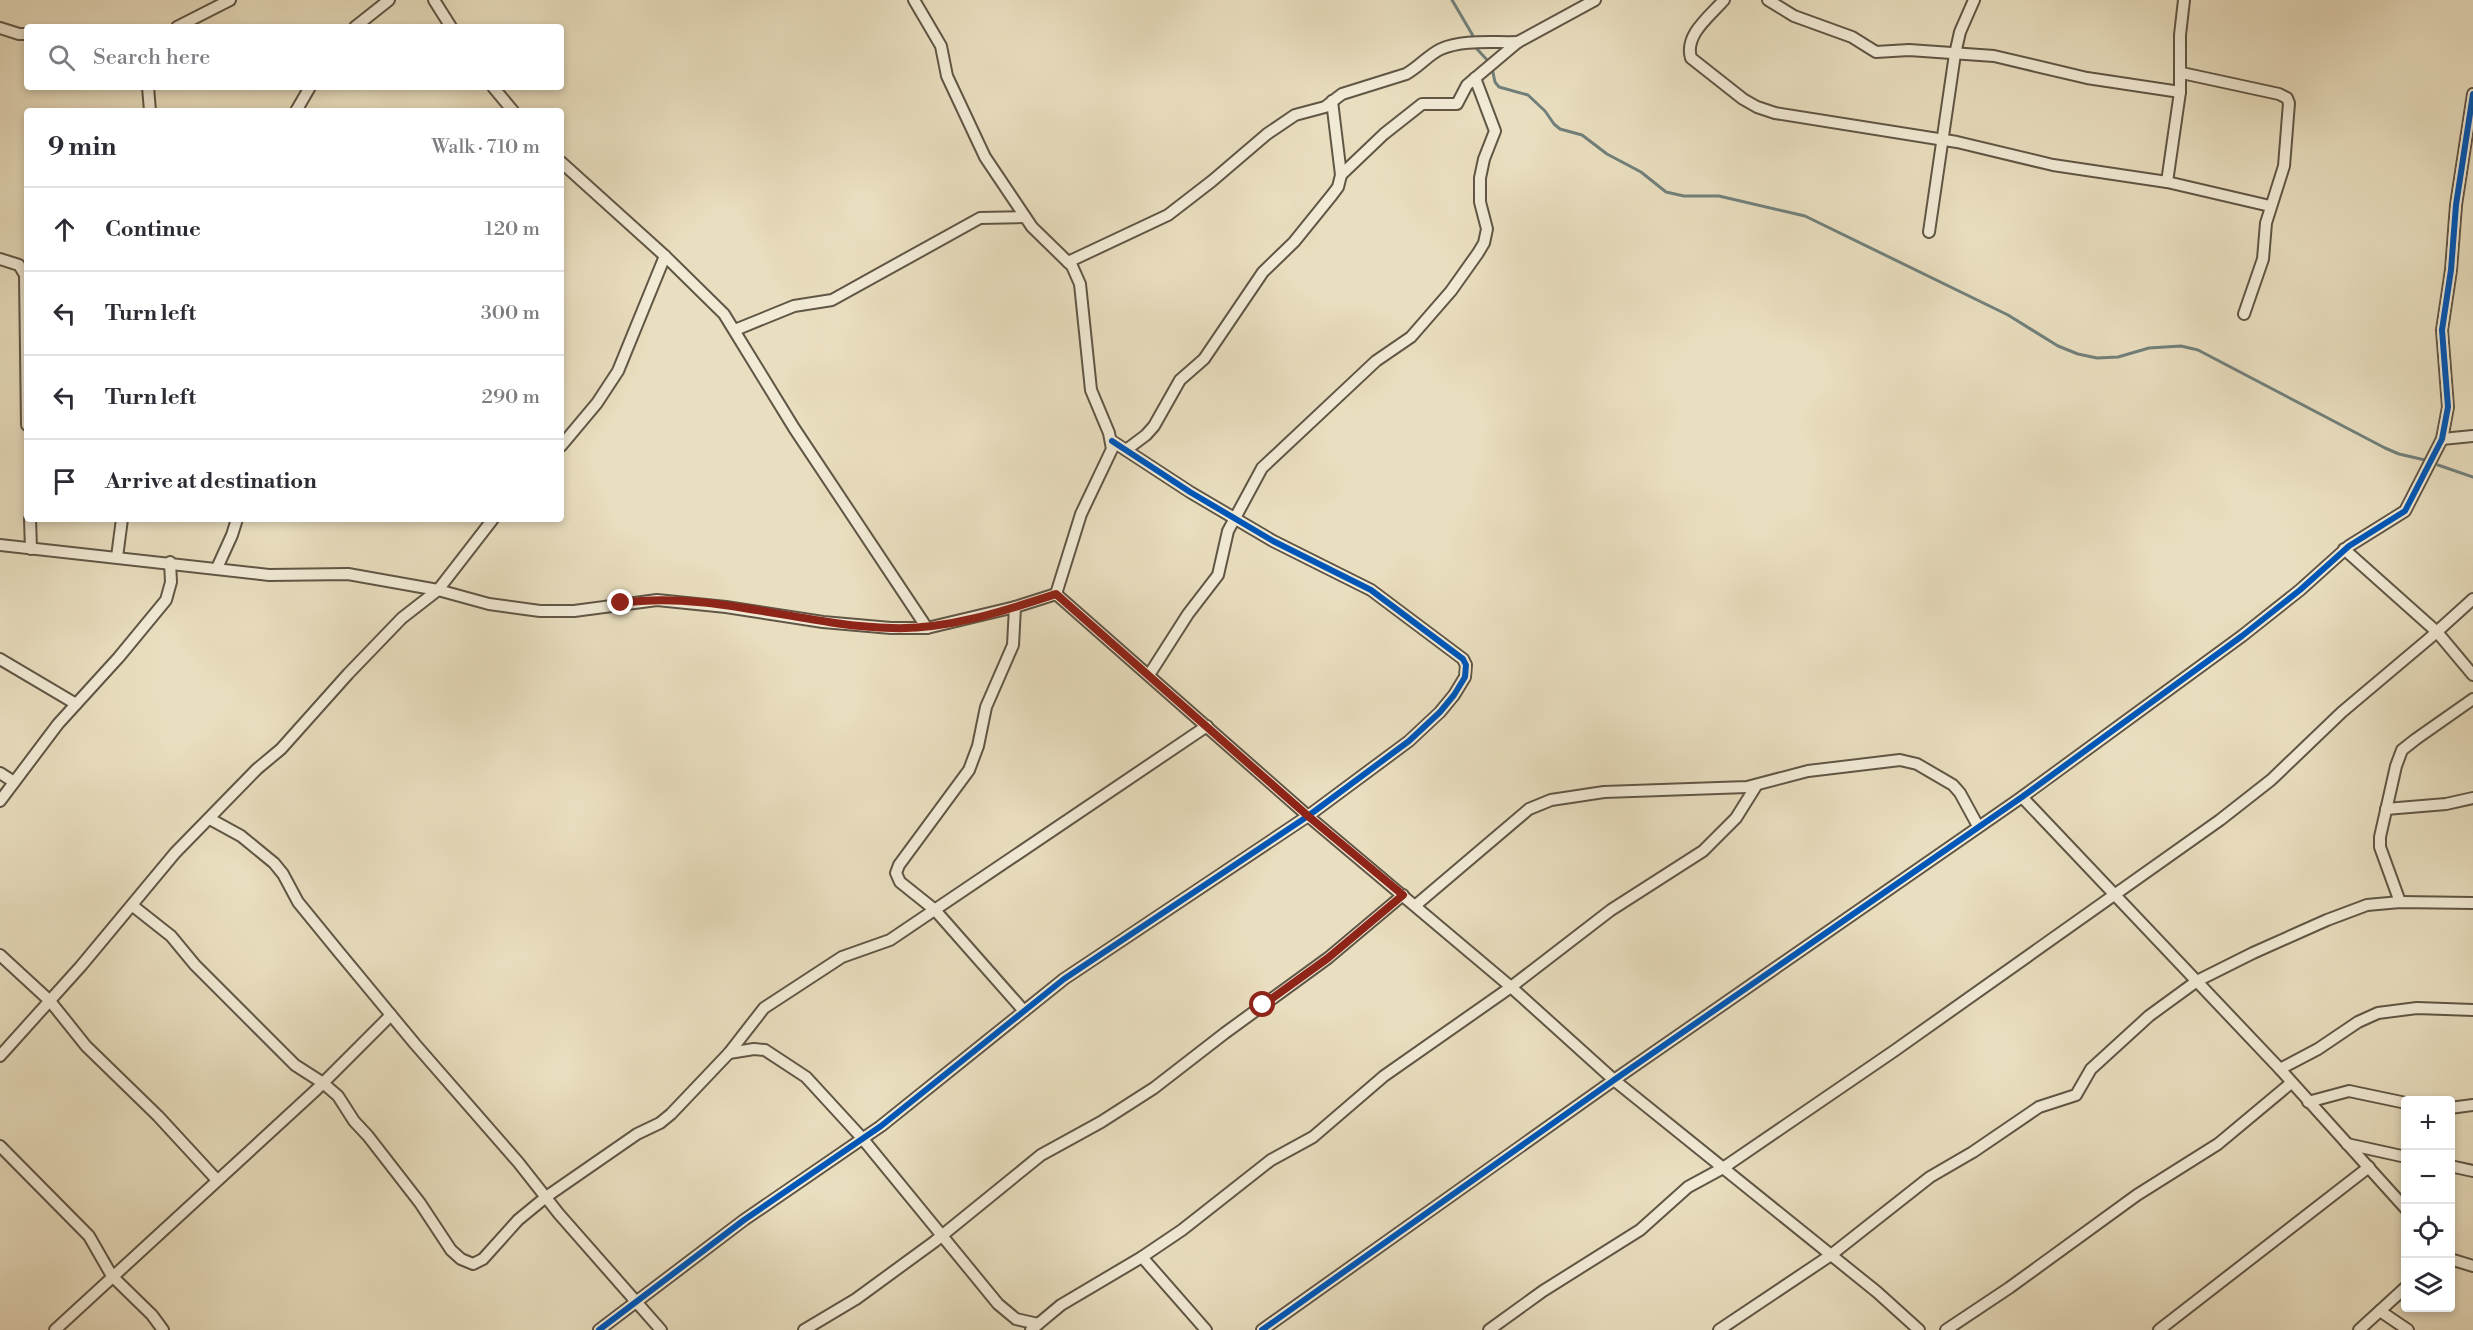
<!DOCTYPE html>
<meta charset="utf-8">
<style>
:root{--surface:#fff;--page:#f7f7f7;--text:#2b2b33;--muted:#7c7c81;--line:#e1e1e2}
body{margin:0;font-family:"Libre Bodoni",serif;background:var(--page);color:var(--text)}
.controls{position:absolute;right:18px;bottom:18px;display:grid;overflow:hidden;border-radius:6px;box-shadow:0 3px 9px #0003}
.controls button{width:54px;height:54px;display:grid;place-items:center;padding:0;border:0;border-bottom:2px solid var(--line);background:var(--surface);color:var(--text);font:30px sans-serif}
.stop{position:absolute;width:18px;height:18px;margin:-14px;border:4px solid #8f2418;border-radius:50%;background:#fff}
.stop.end{background:#8f2418;border-color:#fff;box-shadow:0 2px 6px #0008}
.list{margin:0;padding:0;list-style:none}
h2{display:flex;justify-content:space-between;align-items:center;height:78px;margin:0;padding:0 24px;font-size:26px}
h2 small{font-size:20px;font-weight:400;color:var(--muted)}
.list li{display:grid;grid-template-columns:39px 1fr auto;gap:18px;align-items:center;box-sizing:border-box;height:84px;padding:0 24px;border-top:2px solid var(--line)}
.list b{display:block;font-size:22px;white-space:nowrap}
.list em{font-size:20px;font-style:normal;color:var(--muted)}
.icon{flex:none;width:33px;height:33px;fill:none;stroke:currentColor;stroke-width:2;stroke-linecap:round;stroke-linejoin:round}
.map{position:relative;flex:none;width:2473px;height:1330px;overflow:hidden}
.search{position:absolute;background:var(--surface);box-shadow:0 3px 9px #0003;left:24px;top:24px;width:540px;height:66px;display:flex;align-items:center;gap:15px;box-sizing:border-box;padding:0 21px;border-radius:6px;color:var(--muted);font-size:22px}
.panel{position:absolute;background:var(--surface);box-shadow:0 3px 9px #0003;left:24px;top:108px;width:540px;height:414px;border-radius:6px}
.map>svg:first-child{display:block}
.lines{fill:none;stroke-linecap:round;stroke-linejoin:round}
.stream{stroke:#71807b;stroke-width:3}
.street-casing{stroke:#605645;stroke-width:14}
.street{stroke:#f1ead5;stroke-width:10}
.cycleway-casing{stroke:#f1ead5;stroke-width:10}
.cycleway{stroke:#0057b8;stroke-width:6}
.route{stroke:#8f2418;stroke-width:8}
</style>
<div class="map">
<svg width="2473" height="1330" viewBox="0 0 2473 1330">
<rect width="100%" height="100%" fill="#e9debf"/>
<filter id="stains"><feTurbulence type="fractalNoise" baseFrequency=".00333" numOctaves="4"/><feColorMatrix values="0 0 0 0 .2 0 0 0 0 .09 0 0 0 0 .02 0 0 0 .5 -.17"/></filter>
<radialGradient id="worn" r=".72"><stop offset=".6" stop-color="#630" stop-opacity="0"/><stop offset="1" stop-color="#630" stop-opacity=".3"/></radialGradient>
<g class="lines">
<g class="stream">
<path d="M1452,0L1472,34L1477,49L1489,62"/>
<path d="M1492,68L1495,82L1499,87L1528,95L1545,111L1554,124L1560,129L1582,135L1607,154L1641,172L1666,192L1684,196H1719L1805,216L2008,315L2058,346L2078,354L2097,358L2118,357L2149,348L2181,346L2198,350L2385,448L2399,454L2425,460"/>
<path d="M2438,465L2473,477"/>
</g>
<defs>
<g id="street">
<path d="M434,0L451,27"/>
<path d="M914,0L941,46L947,76L985,157L1032,227L1072,266L1080,284L1091,390L1109,433L1112,449L1081,514L1056,594"/>
<path d="M1724,0C1710,16 1684,35 1691,58L1743,99L1757,107L1775,113L1957,142L2053,165L2167,182L2270,206"/>
<path d="M1768,0L1794,16L1852,37L1876,52L1909,50L1994,56L2087,78L2180,92"/>
<path d="M177,27L230,0"/>
<path d="M355,27L389,0"/>
<path d="M0,28L19,34H27"/>
<path d="M2182,73L2279,94L2287,98L2289,103L2284,166L2266,223L2263,259L2244,314"/>
<path d="M148,87L150,111"/>
<path d="M493,87L513,111"/>
<path d="M296,111L310,87"/>
<path d="M561,162L665,256L724,314L794,428L927,628"/>
<path d="M1341,175L1384,134L1422,104H1457L1467,85L1518,42L1595,0"/>
<path d="M2167,182L2180,92V35L2184,0"/>
<path d="M1929,232L1955,54L1960,32L1974,0"/>
<path d="M0,259L19,265L25,275L27,425"/>
<path d="M1068,262L1168,215L1212,181L1267,134L1295,115L1325,107L1342,94L1406,74C1419,67 1428,55 1441,49C1463,39 1494,43 1518,42"/>
<path d="M735,330L794,306L832,300L980,218L1025,217"/>
<path d="M2442,439L2473,436"/>
<path d="M561,446L597,403L618,371L665,256"/>
<path d="M1126,450L1146,435L1154,426L1180,380L1204,359L1263,272L1294,242L1332,195L1338,187L1341,175L1332,101"/>
<path d="M30,519L31,549"/>
<path d="M0,545L269,575L348,574L438,590L489,604L540,611H574L657,600L726,607L823,622L891,628H927L1015,607L1056,594"/>
<path d="M2344,549L2437,632L2473,675"/>
<path d="M117,557L122,519"/>
<path d="M217,568L232,535L237,519"/>
<path d="M1056,594L1308,816L1511,987L1614,1080L1877,1292L1919,1330"/>
<path d="M1015,607L1013,645L986,707L978,746L969,770L899,865L896,873L900,882L935,910L1024,1011"/>
<path d="M0,659L76,704"/>
<path d="M1149,675L1188,614L1218,575L1228,531L1262,468L1376,361L1411,337L1451,291L1478,253L1484,243L1487,229L1480,202V178L1484,159L1495,131L1475,78"/>
<path d="M0,773L14,782"/>
<path d="M2022,797L2280,1069L2406,1209"/>
<path d="M0,801L58,724L119,657L166,600L171,582L170,562"/>
<path d="M2386,809L2446,804L2473,798"/>
<path d="M210,819L241,836L274,863L283,874L298,902L338,951L415,1044L518,1162L559,1214L661,1330"/>
<path d="M2400,902L2380,847V837L2396,766L2402,750L2416,739L2473,699"/>
<path d="M1416,905L1529,809L1551,800L1604,792L1747,787L1808,771L1900,760L1917,764L1953,785L1960,793L1978,826"/>
<path d="M133,906L171,936L195,965L295,1065L323,1083L338,1096L354,1121L368,1136L420,1203L451,1250L461,1259L473,1264L483,1259L518,1220L546,1197L637,1134L660,1123L671,1114L729,1053L764,1008L842,957L890,940L1207,726"/>
<path d="M0,955L50,1001L86,1046L158,1116L217,1180"/>
<path d="M729,1053L754,1049L765,1050L806,1077L862,1138L998,1304L1016,1319L1038,1324"/>
<path d="M0,1056L81,966L175,853L257,769L281,749L348,674L402,618L438,590L493,519"/>
<path d="M2280,1069L2318,1049L2358,1022L2378,1013L2417,1008L2473,1010"/>
<path d="M2308,1102L2349,1091L2406,1103"/>
<path d="M2450,1108L2473,1105"/>
<path d="M2347,1144L2406,1157"/>
<path d="M0,1146L89,1236L112,1276L152,1315L163,1330"/>
<path d="M2450,1166L2473,1171"/>
<path d="M1142,1257L1206,1330"/>
<path d="M2450,1259L2473,1266"/>
<path d="M2380,1311L2408,1330"/>
<path d="M55,1330L316,1090L391,1015"/>
<path d="M599,1330L744,1220L881,1126L1064,979L1308,816L1409,741L1440,712L1454,695L1465,677L1466,665L1463,659L1371,590L1273,541L1190,492L1112,441"/>
<path d="M804,1330L856,1299L934,1242L1041,1155L1101,1122L1154,1088L1225,1033L1328,958L1403,895"/>
<path d="M1031,1330L1061,1305L1142,1257L1182,1230L1271,1160L1313,1137L1384,1076L1511,987L1611,910L1703,851L1736,818L1756,786"/>
<path d="M1262,1330L1614,1080L2022,797L2242,636L2300,590L2349,546L2405,511L2442,439L2448,407L2442,330L2451,270L2456,205L2473,94"/>
<path d="M1489,1330L1543,1291L1640,1230L1688,1187L1723,1168L1894,1051L2220,820L2271,780L2342,712L2431,637L2473,599"/>
<path d="M1719,1330L1831,1255L1930,1177L1973,1152L2039,1107L2076,1095L2091,1069L2149,1016L2197,981L2253,953L2327,920L2367,905L2400,902L2473,903"/>
<path d="M1946,1330L2009,1288L2137,1195L2218,1144L2291,1083"/>
<path d="M2159,1330L2369,1167"/>
<path d="M2359,1330L2406,1287"/>
</g>
</defs>
<use href="#street" class="street-casing"/>
<use href="#street" class="street"/>
<defs>
<g id="cycleway">
<path d="M599,1330L744,1220L881,1126L1064,979L1308,816L1409,741L1440,712L1454,695L1465,677L1466,665L1463,659L1371,590L1273,541L1190,492L1112,441"/>
<path d="M1262,1330L1614,1080L2022,797L2242,636L2300,590L2349,546L2405,511L2442,439L2448,407L2442,330L2451,270L2456,205L2473,94"/>
</g>
</defs>
<use href="#cycleway" class="cycleway-casing"/>
<use href="#cycleway" class="cycleway"/>
</g>
<g class="lines">
<path class="route" d="M621,603C711,590 802,626 892,628C947,630 1004,611 1056,594L1308,816L1403,895L1328,958L1263,1005"/>
</g>
<rect width="100%" height="100%" filter="url(#stains)"/>
<rect width="100%" height="100%" fill="url(#worn)"/>
</svg>
<div class="controls">
<button>+</button>
<button>−</button>
<button><svg class="icon" aria-label="locate" viewBox="0 0 24 24"><circle cx="12" cy="12" r="6"/><path d="M12 2v4M12 18v4M2 12h4M18 12h4"/></svg></button>
<button><svg class="icon" aria-label="layers" viewBox="0 0 24 24"><path d="M12 4l9 5-9 5-9-5zM3 14l9 5 9-5"/></svg></button>
</div>
<div class="stop" style="left:1263px;top:1005px"></div>
<div class="stop end" style="left:621px;top:603px"></div>
<div class="search"><svg class="icon" aria-label="search" viewBox="0 0 24 24"><circle cx="10" cy="10" r="6"/><path d="M15 15l6 6"/></svg>Search here</div>
<section class="panel">
<h2>9 min<small>Walk · 710 m</small></h2>
<ul class="list">
<li><svg class="icon" aria-label="ahead" viewBox="0 0 24 24"><path d="M12 20V5M6 11l6-6 6 6"/></svg><div><b>Continue</b></div><em>120 m</em></li>
<li><svg class="icon" aria-label="left" viewBox="0 0 24 24"><path d="M17 20v-9H6M10 6l-5 5 5 5"/></svg><div><b>Turn left</b></div><em>300 m</em></li>
<li><svg class="icon" aria-label="left" viewBox="0 0 24 24"><path d="M17 20v-9H6M10 6l-5 5 5 5"/></svg><div><b>Turn left</b></div><em>290 m</em></li>
<li><svg class="icon" aria-label="arrive" viewBox="0 0 24 24"><path d="M6 21V4h12l-3 4 3 4H6"/></svg><div><b>Arrive at destination</b></div></li>
</ul>
</section>
</div>
